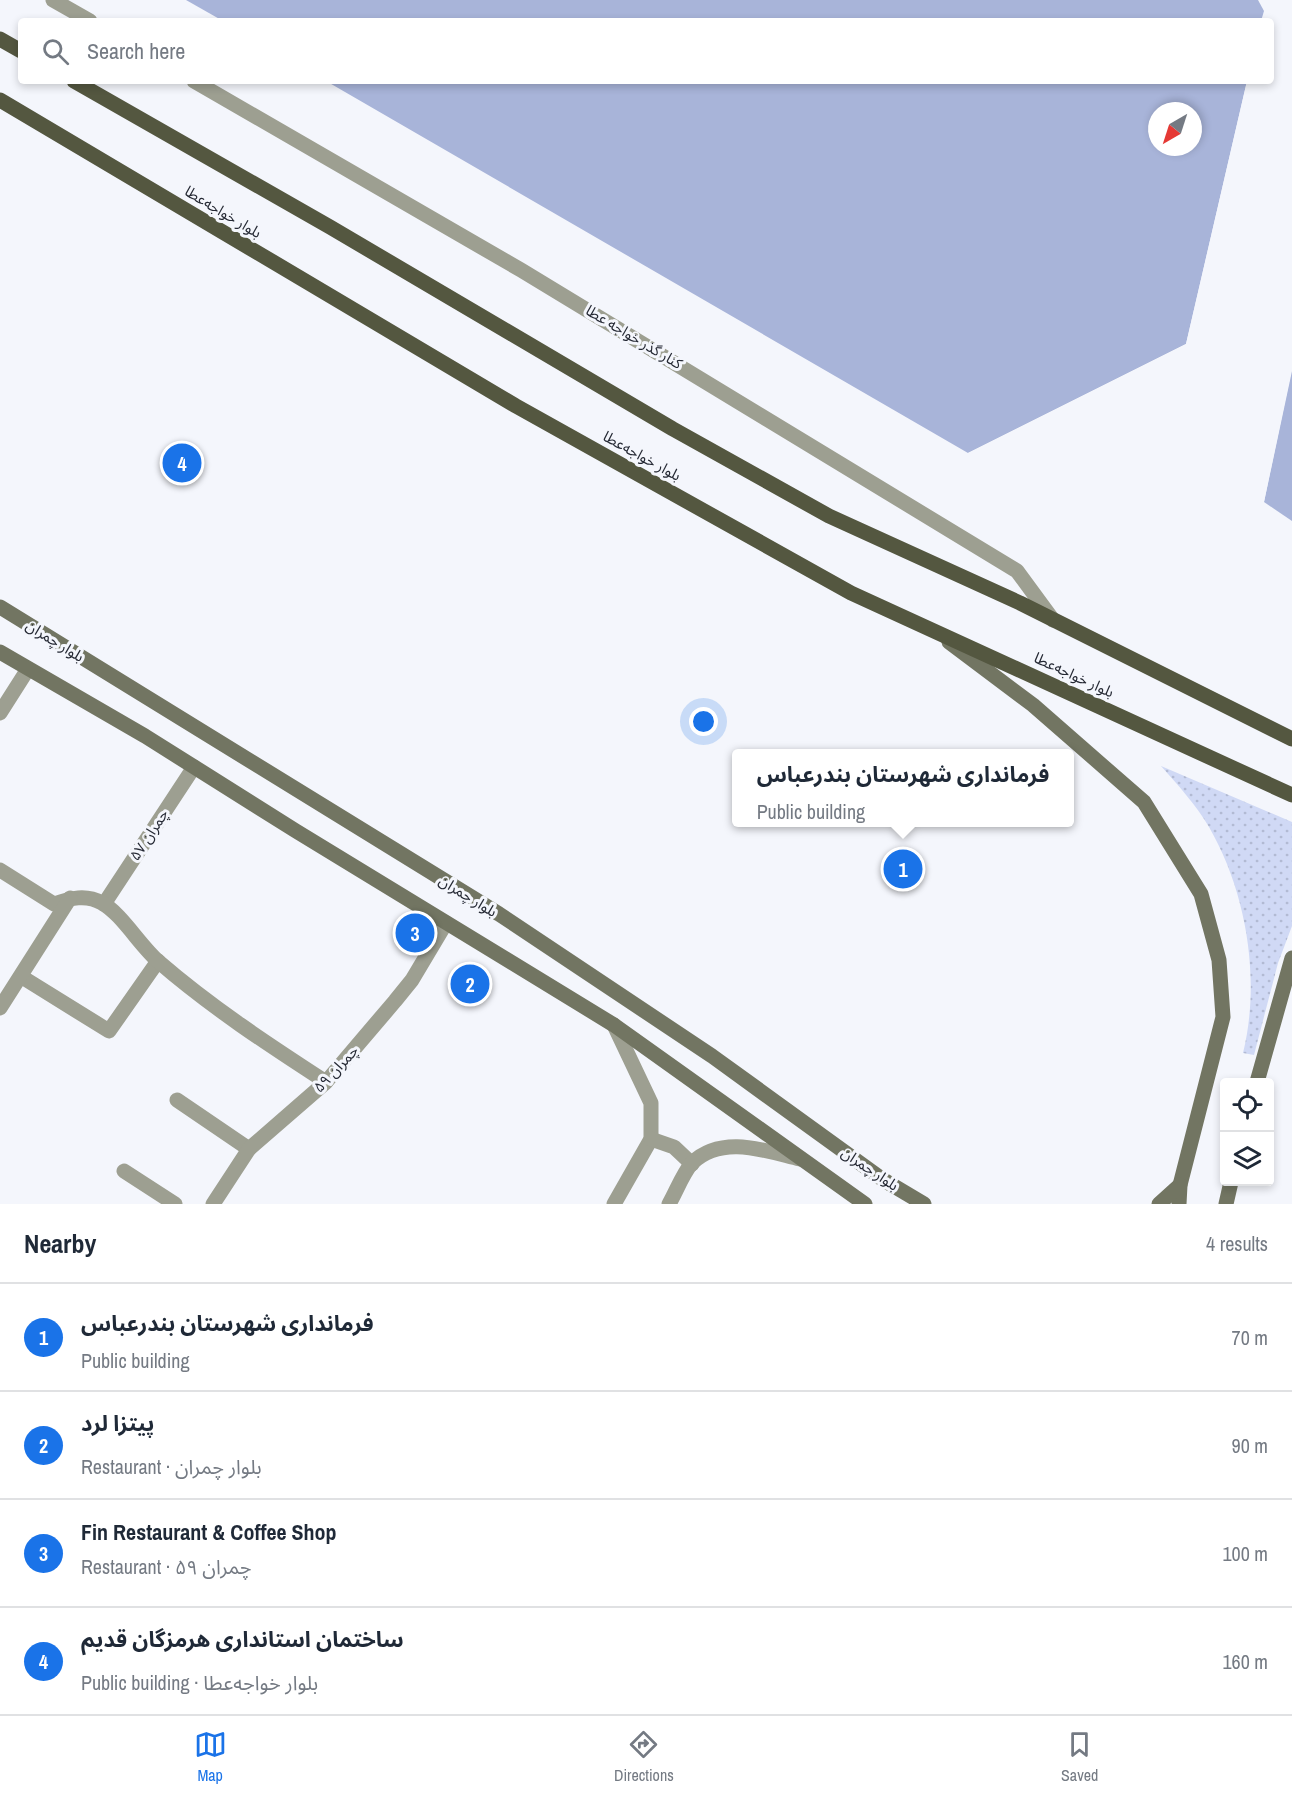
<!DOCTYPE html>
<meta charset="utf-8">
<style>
:root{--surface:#fff;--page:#f2f2f3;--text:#1f2937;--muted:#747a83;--line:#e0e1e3;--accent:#1a73e8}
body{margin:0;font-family:"Archivo Narrow","Noto Sans Arabic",sans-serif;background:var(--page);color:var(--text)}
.controls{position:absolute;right:18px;bottom:18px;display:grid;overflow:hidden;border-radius:6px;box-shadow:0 3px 9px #0003}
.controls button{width:54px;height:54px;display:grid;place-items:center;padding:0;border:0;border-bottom:2px solid var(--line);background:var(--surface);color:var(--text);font:30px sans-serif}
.compass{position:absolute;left:1148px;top:102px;width:54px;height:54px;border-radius:50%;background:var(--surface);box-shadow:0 3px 9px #0003;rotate:219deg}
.you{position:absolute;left:704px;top:722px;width:21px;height:21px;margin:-15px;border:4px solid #fff;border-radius:50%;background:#1a73e8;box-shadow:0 0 0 9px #1a73e833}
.badge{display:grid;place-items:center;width:39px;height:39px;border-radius:50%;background:var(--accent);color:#fff;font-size:20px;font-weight:700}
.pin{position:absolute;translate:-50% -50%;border:3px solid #fff;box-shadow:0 2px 6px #0006}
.popup{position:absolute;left:732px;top:749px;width:342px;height:78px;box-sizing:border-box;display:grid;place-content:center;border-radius:6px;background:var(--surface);filter:drop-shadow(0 2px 4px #0005);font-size:20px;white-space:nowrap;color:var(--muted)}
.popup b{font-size:22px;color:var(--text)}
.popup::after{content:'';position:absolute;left:50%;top:100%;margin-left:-12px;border:12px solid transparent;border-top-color:var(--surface)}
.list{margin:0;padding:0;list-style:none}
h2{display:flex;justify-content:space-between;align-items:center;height:78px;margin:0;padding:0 24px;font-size:26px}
h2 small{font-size:20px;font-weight:400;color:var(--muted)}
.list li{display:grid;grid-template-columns:39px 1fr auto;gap:18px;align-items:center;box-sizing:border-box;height:108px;padding:0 24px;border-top:2px solid var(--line)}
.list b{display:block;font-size:22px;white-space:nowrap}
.list p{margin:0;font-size:20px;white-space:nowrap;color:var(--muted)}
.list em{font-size:20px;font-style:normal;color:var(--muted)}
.icon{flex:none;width:33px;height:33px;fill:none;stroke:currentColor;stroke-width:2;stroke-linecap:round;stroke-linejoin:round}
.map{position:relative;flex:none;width:1292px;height:1204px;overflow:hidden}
.search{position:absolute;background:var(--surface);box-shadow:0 3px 9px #0003;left:18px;right:18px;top:18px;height:66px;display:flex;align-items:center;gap:15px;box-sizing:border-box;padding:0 21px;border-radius:6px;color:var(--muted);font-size:22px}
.sheet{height:510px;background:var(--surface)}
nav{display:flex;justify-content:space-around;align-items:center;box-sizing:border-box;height:84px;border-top:2px solid var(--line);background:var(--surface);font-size:16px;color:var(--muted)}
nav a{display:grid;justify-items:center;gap:3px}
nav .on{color:var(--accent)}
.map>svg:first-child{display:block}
.grass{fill:url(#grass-dots)}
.water{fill:#a8b4d9;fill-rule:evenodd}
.pier{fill:#f4f6fc}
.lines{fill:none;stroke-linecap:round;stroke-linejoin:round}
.service{stroke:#9d9f91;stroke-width:15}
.minor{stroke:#9d9f91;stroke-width:15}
.tertiary{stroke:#9d9f91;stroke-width:15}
.secondary{stroke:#727562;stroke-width:15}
.primary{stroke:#545740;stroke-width:15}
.labels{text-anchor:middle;stroke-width:6;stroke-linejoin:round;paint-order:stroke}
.street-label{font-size:15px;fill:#252934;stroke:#f4f6fc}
</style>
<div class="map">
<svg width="1292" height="1204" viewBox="0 0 1292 1204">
<defs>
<pattern id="grass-dots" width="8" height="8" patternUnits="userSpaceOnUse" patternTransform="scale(1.5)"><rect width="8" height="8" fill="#d0d9f5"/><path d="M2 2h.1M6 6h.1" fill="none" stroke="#b2bad3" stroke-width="1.8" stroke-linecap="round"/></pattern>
</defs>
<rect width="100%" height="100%" fill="#f4f6fc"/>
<path class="grass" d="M1161,766L1292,822V926L1278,963L1254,1055L1243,1053C1261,980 1247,893 1209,827C1196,805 1178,785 1161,766Z"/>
<g class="water">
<path d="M186,0H1258L1264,11L1261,21H223Z"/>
<path d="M326,81H1247L1186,344L968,453ZM1157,111H1193V147H1157Z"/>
<path d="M1292,371V521L1264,502Z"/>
</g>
<g class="pier">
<path d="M1247,81H1250L1189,346L973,454L968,453L1186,344Z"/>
<path d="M1292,368L1264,502H1261L1289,370Z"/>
</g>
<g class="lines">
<g class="service">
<path d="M104,904L194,767"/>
<path d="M22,977L109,1031L158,961"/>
</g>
<g class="minor">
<path d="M0,713L28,669"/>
<path d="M0,870L54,904C71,898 86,894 102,903C121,913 141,947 159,962C211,1007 269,1045 326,1082"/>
<path d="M0,1008L70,898"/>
<path d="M177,1100L249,1149"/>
<path d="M124,1171L175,1204"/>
<path d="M213,1204L249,1149L326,1082L395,1001L412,980L446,923"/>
</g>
<g class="tertiary">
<path d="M53,0L90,21"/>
<path d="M194,81L521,270L1017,571L1053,620"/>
<path d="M614,1025L651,1103V1139L614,1204"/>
<path d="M651,1139L674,1147L692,1164"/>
<path d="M669,1204C676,1192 683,1173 692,1163C722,1134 766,1151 800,1159"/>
</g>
<g class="secondary">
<path d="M0,607L499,914L712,1056L882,1179L924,1204"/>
<path d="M949,642L1033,705L1144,802L1201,894L1219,960L1223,1017L1180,1185L1179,1204"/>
<path d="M0,652L145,736L296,831L614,1025L865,1204"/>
<path d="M1257,1082L1292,958"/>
<path d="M1159,1204L1180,1185"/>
<path d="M1226,1204L1231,1182"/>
</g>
<g class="primary">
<path d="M0,39L21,51"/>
<path d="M74,81L330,227L673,429L829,516L1020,603L1292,739"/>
<path d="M0,100L516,406L851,593L1292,795"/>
</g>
</g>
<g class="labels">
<g class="street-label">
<text transform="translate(223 212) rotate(31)" y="5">بلوار خواجه‌عطا</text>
<text transform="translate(634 337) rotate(31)" y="5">کنار گذر خواجه عطا</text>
<text transform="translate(642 456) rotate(29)" y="5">بلوار خواجه‌عطا</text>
<text transform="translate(55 641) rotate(32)" y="5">بلوار چمران</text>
<text transform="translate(1074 675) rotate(25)" y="5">بلوار خواجه‌عطا</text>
<text transform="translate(149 835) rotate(-57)" y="5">چمران ۵۷</text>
<text transform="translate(468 896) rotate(32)" y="5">بلوار چمران</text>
<text transform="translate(336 1069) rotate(-47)" y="5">چمران ۵۹</text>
<text transform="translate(870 1169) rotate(34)" y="5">بلوار چمران</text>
</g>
</g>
</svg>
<div class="controls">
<button><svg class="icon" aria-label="locate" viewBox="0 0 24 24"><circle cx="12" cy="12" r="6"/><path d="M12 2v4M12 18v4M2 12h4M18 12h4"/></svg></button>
<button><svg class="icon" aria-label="layers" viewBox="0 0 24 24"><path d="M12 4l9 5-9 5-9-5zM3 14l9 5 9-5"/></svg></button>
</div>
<svg class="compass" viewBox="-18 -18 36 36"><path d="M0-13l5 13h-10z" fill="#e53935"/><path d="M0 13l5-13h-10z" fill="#747a83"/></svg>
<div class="you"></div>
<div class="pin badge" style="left:903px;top:869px">1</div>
<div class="popup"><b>فرمانداری شهرستان بندرعباس</b>Public building</div>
<div class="pin badge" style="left:470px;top:984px">2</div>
<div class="pin badge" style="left:415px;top:933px">3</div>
<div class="pin badge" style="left:182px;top:463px">4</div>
<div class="search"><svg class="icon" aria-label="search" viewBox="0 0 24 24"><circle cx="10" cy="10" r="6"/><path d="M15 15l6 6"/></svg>Search here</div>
</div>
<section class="sheet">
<h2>Nearby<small>4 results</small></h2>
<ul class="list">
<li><span class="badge">1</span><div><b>فرمانداری شهرستان بندرعباس</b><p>Public building</p></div><em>70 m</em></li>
<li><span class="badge">2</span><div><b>پیتزا لرد</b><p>Restaurant · بلوار چمران</p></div><em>90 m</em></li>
<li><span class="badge">3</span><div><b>Fin Restaurant &amp; Coffee Shop</b><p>Restaurant · چمران ۵۹</p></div><em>100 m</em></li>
<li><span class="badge">4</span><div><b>ساختمان استانداری هرمزگان قدیم</b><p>Public building · بلوار خواجه‌عطا</p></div><em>160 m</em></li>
</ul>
</section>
<nav>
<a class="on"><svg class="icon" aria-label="map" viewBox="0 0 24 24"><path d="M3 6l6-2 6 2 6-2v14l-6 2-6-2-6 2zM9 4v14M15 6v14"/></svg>Map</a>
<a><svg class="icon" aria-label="directions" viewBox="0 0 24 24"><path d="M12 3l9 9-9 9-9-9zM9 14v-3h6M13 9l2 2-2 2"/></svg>Directions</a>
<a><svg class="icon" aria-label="saved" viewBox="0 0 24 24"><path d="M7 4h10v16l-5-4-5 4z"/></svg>Saved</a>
</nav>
